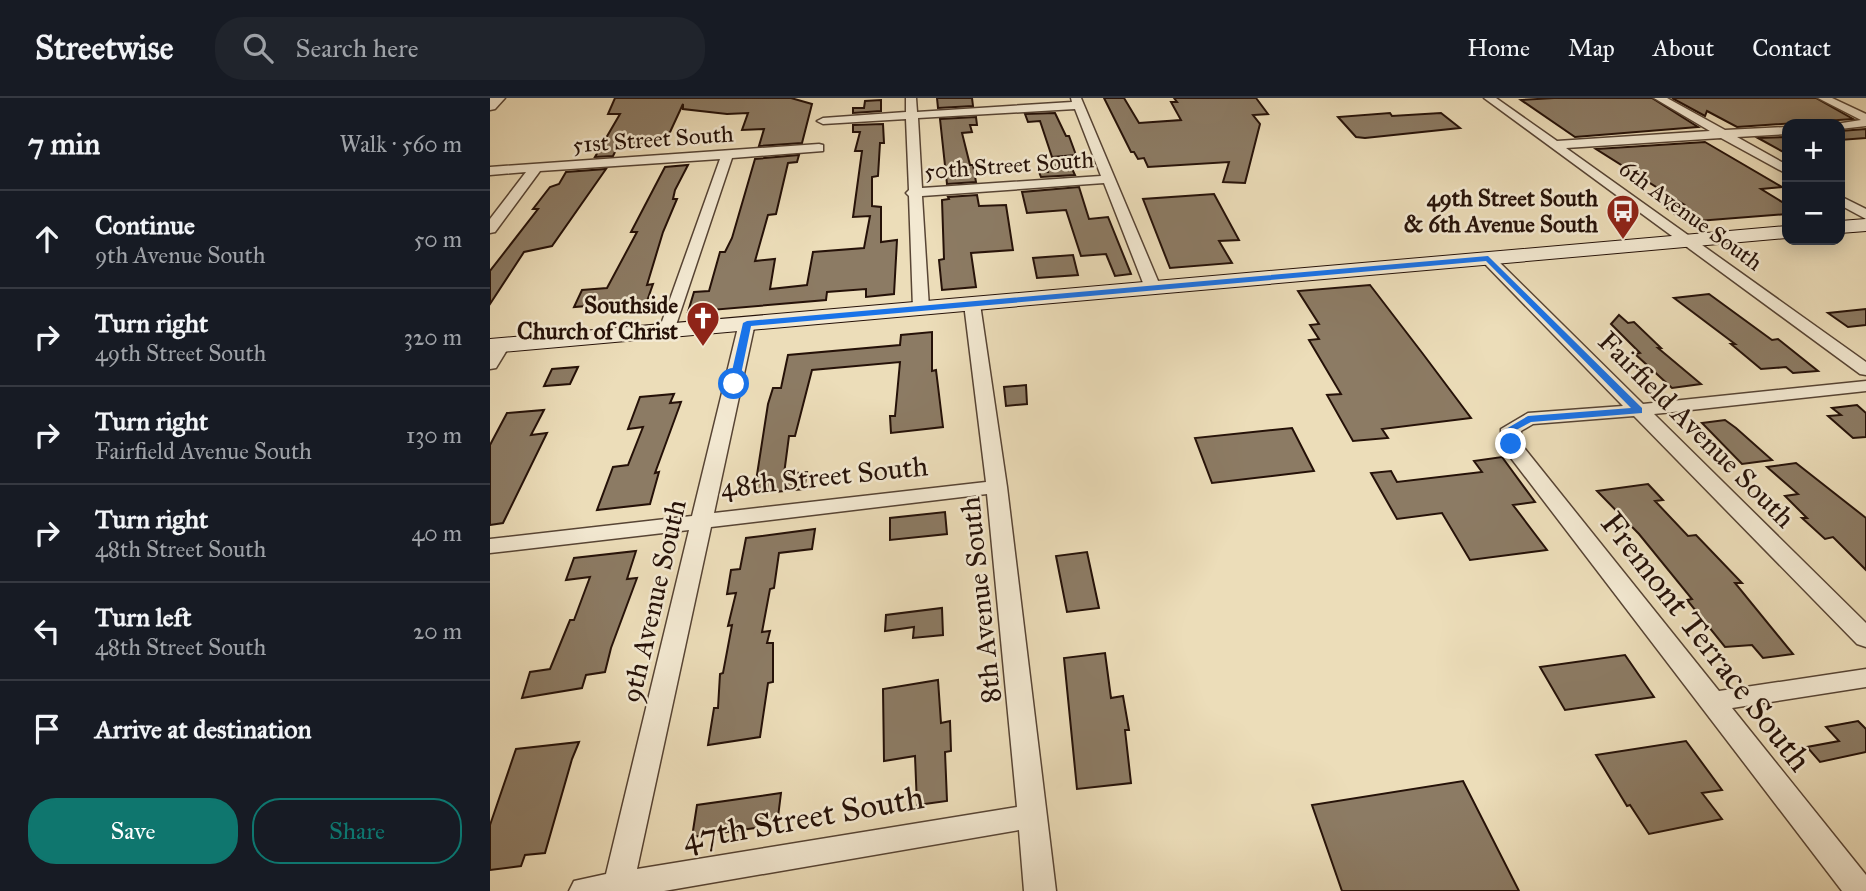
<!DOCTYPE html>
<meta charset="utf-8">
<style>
:root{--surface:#171b24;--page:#20242c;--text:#f1f3f6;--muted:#9ea1a6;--line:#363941;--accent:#0f766e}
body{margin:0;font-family:"IM FELL Great Primer",serif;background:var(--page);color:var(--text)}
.controls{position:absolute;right:21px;top:21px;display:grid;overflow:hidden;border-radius:14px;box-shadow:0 4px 18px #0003}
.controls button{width:63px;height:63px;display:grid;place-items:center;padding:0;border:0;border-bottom:2px solid var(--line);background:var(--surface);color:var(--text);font:35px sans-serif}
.stop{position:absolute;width:21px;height:21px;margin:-16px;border:5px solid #1a73e8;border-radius:50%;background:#fff}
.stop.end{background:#1a73e8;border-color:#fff;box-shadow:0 2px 7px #0008}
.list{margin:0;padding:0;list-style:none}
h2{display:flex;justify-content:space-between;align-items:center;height:91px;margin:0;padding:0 28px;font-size:30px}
h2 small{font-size:23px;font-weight:400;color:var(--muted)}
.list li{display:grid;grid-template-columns:46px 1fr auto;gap:21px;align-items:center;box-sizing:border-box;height:98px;padding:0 28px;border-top:2px solid var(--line)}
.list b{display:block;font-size:26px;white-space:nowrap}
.list p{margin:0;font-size:23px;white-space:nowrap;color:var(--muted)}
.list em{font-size:23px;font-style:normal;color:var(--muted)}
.actions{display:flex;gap:14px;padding:21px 28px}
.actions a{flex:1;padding:16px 0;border:2px solid var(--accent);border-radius:28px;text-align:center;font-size:24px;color:var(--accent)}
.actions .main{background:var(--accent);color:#fff}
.icon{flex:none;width:38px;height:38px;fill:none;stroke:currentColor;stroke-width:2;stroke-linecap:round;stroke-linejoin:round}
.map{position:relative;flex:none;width:1376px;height:793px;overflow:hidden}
header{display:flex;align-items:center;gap:42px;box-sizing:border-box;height:98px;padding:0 35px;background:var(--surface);border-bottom:2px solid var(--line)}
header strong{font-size:33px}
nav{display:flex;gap:38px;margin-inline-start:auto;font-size:24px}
.search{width:490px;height:63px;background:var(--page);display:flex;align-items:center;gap:18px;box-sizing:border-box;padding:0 24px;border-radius:28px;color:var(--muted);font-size:26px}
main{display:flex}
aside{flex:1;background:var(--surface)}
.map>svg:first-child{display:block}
.building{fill:#8c7b64;stroke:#251108;stroke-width:2}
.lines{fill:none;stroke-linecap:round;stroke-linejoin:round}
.minor-casing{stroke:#574434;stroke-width:3}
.tertiary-casing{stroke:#574434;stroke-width:3}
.secondary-casing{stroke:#251108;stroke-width:2}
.minor{fill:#f3e9d2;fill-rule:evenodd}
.tertiary{fill:#f3e9d2;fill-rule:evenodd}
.secondary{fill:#f3e9d2;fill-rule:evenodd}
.route{fill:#1a73e8}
.labels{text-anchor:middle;stroke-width:5;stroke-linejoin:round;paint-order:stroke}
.far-street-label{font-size:23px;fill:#251108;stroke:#f3e9d2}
.far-poi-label{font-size:23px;font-weight:bold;fill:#251108;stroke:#f3e9d2;text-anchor:end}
.street-label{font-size:28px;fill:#251108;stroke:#f3e9d2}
.near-street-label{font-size:33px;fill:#251108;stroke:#f3e9d2}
</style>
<header>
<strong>Streetwise</strong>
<div class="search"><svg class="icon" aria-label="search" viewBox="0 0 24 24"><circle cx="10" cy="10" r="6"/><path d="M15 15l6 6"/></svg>Search here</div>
<nav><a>Home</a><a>Map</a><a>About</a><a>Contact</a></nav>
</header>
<main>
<aside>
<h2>7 min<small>Walk · 560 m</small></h2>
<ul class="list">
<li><svg class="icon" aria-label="ahead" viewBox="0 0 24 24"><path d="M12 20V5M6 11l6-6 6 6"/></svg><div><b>Continue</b><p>9th Avenue South</p></div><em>50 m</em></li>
<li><svg class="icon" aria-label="right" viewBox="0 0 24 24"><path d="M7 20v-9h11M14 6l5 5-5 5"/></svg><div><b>Turn right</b><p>49th Street South</p></div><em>320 m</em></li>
<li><svg class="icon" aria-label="right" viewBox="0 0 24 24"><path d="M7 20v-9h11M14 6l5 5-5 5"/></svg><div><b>Turn right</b><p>Fairfield Avenue South</p></div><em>130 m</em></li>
<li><svg class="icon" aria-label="right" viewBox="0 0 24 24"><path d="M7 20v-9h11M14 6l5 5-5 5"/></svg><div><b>Turn right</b><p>48th Street South</p></div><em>40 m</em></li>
<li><svg class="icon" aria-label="left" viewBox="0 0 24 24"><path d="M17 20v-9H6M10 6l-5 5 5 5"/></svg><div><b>Turn left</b><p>48th Street South</p></div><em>20 m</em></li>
<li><svg class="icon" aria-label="arrive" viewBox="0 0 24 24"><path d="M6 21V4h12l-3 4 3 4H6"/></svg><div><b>Arrive at destination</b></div></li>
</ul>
<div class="actions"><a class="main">Save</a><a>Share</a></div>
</aside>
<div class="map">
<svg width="1376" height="793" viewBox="0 0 1376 793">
<rect width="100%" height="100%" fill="#ecddb9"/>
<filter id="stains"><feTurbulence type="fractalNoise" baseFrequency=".00286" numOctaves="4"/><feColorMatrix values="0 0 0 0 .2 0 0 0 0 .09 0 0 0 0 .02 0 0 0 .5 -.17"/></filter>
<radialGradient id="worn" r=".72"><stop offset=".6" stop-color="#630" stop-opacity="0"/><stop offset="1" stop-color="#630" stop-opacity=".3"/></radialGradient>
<g class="building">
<path d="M125,0H301L322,6L312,45L269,48L274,31L252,32L258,15L237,16L193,11V6L175,45L128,48L123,58L105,59L130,16H118Z"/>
<path d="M447,0H482L483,8L448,10Z"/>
<path d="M614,0H634L649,25L691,22L681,4H687L684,0H766L778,16L763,17L770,26L755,85L733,84L739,64L658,69L654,60L648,61L644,54H641Z"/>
<path d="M1064,0H1162L1208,29L1085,39L1031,2Z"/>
<path d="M1182,0H1326L1363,21L1247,29L1217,13L1215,18Z"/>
<path d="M391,2V13L363,15V10H374L375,3Z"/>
<path d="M565,15L576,38H579L586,57L562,59L550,23L538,24L535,16Z"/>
<path d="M900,15L902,18L951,15L970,30L875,40L866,39L848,19Z"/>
<path d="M486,19L487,27H480L482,34L472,35L480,67H483L486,84L457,86L450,21Z"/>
<path d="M393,26L394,45H390L388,78L382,79V108L391,109V144L407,142L404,196L376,199V191L337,194L336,202L198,214L204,194L219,193L230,154H235L242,140L265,61L309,57L307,64L298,65L286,116L278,117L265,163L285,161L280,191L317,187L323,154L374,150L380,118L363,119L372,53H365L370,34H363V27Z"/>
<path d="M1376,31V40L1350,42V33Z"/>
<path d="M1297,39V56L1268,40Z"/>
<path d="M1215,44L1292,89L1271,91L1297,107V116L1195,124L1173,107L1193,106L1106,51Z"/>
<path d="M578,62L585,77L551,79L549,74H558L556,64Z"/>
<path d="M198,67L185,92L183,101H187L173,134L157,187L163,186L157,203L84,209L92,192L117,190L147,134H141L175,69Z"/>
<path d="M116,71L62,148L34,154L0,206V173L48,111H43L60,89L69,86L76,74Z"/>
<path d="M589,89L599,121L618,119L641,176L625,178L616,156L591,158L576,112L537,115L532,94Z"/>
<path d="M724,96L749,142L729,143L742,165L680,170L653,101Z"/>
<path d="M487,97L489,108L516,107L523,152L481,155L486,189L452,192L449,162L454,161L452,102L459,101L458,99Z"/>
<path d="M583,157L588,177L547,180L543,160Z"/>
<path d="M880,187L933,256L981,320L892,331L898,340L863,343L837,297L851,296L819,242L829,241L820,227L829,226L808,193Z"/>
<path d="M1219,196L1282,242L1288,241L1328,273L1303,275L1296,269L1271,271L1241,246H1245L1184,200Z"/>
<path d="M1376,211V227L1358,229L1338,215Z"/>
<path d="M1129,217L1138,225L1144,224L1171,250H1168L1211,286L1182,290L1145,256L1150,255L1121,226Z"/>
<path d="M442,234V273L446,272L453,329L401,335L400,318H405L410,264L322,272L305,338H299L294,376L317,374L314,391L264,396L278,306L283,290H291L298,257L410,247L411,237Z"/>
<path d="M88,269L80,286L54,288L62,271Z"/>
<path d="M536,287L537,306L516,308L514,289Z"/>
<path d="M184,296L180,305L191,304L165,375L169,374L160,406L107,412L123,369L138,367L153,329L138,331L150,299Z"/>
<path d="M1367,307L1376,315V339L1363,340L1338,318L1351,317L1342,310Z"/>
<path d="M54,312L41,337L57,335L13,425L0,427V347L17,315Z"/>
<path d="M1235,322L1246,330L1282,362L1252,366L1212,325Z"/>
<path d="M802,330L824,373L722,385L705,340Z"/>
<path d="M1012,359L1045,404L1023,407L1057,452L980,462L952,415L907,421L881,375L901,373L907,384L992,374L984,363Z"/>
<path d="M1306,365L1376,420V472L1343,439L1335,441L1312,420H1317L1295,398L1308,396L1277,369Z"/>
<path d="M1158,386L1173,402L1165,403L1198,438L1206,437L1252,485H1245L1303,556L1273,560L1262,547L1235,549L1197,502L1202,501L1149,436L1107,393Z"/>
<path d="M455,414L457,436L400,442V420Z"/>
<path d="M325,431L322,451L289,455L284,490L280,491L272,534L280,533L277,545H283V584L278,585L270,639L218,647L224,610H228L230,576L233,575L242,527L238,528L246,495L237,496L241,472L250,471L256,440Z"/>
<path d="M146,453L137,481L147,480L121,550L115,574L96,577L92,590L32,600L40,574L60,571L80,522H84L100,479L76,482L84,460Z"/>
<path d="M597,454L609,510L577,514L566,458Z"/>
<path d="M452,510L453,537L423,540L424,529L395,533L396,517Z"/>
<path d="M615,555L621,600L633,598L639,632H635L641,685L587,691L574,560Z"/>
<path d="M1135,557L1164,599L1075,612L1050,569Z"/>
<path d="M448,582L451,625L460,623L461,653L455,654L457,703L427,707L425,658L394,663L393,591Z"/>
<path d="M1368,623L1376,631V654L1330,664L1317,649L1349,643L1336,629Z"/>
<path d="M1196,643L1232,692L1212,695L1232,721L1159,736L1140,707L1137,708L1106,657Z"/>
<path d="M89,644L82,661L55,755L35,757L31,768L0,772V727L26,651Z"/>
<path d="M973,683L1029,793H852L822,707Z"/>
<path d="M291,695L287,727L202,739L207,707Z"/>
</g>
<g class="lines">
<defs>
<g id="minor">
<path d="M416,0H426L427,14L582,4L581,0H591L671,190L669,193H657L655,190L614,85L432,98L439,210L431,215L425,213L423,210L419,98L416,95L419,92L416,21L333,26L327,23L333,20L416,14ZM585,11L611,78L432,90L428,20Z"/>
<path d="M994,0H1006L1067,43L1220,33L1164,0H1177L1235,32L1297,29V36L1247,39L1297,67V76L1231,40L1076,50L1376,264V277L1370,276Z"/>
<path d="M1328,0H1342L1376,16V28L1350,31V26H1346L1371,22Z"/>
<path d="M329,46L333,47V53L242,60L183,236L177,237L169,232L230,61L50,73L5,134L0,135V121L36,74L0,77V69Z"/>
<path d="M1350,98L1376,111V121L1350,107Z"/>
<path d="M997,156L1002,157L1153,306L1376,283V293L1164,316L1376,525V549L1367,546L1144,318L1043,326L1031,333V346L1229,593L1376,571V589L1242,610L1376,777V793H1352L1011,347V331L1038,315L1133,308L992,163L990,160L992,157Z"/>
<path d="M482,201L490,206L517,389L566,793H534L529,732L174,793H79L84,783L116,776L199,432L0,455V441L202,418L249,225L257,220L265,225L224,415L496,384L474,206ZM497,396L527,709L147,771L221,429Z"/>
<path d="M11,242L20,247L6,270L0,271V251L5,243Z"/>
</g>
<path id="tertiary" d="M0,0H15L5,11L0,12Z"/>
<g id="secondary">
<path d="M1376,121V133L1350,135V123Z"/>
<path d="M1297,128V140L0,255V241Z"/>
</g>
</defs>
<use href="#minor" class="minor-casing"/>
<use href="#tertiary" class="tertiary-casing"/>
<use href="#secondary" class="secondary-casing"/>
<use href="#minor" class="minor"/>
<use href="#tertiary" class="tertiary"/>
<use href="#secondary" class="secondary"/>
</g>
<path class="route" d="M998,158L1152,310V315L1041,324L1026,332L1025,349H1017L1016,331L1038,318L1141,310L996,163L261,228L249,286L244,289L239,286L253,225L257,223Z"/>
<defs>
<symbol id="bus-pin" viewBox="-11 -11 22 30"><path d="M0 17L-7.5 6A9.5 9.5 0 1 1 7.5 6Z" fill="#8f2418" stroke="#f3e9d2"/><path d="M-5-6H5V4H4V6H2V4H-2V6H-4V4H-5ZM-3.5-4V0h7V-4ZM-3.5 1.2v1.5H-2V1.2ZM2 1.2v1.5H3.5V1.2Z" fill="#fff"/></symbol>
<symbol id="church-pin" viewBox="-11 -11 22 30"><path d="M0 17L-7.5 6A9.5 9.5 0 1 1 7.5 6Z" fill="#8f2418" stroke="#f3e9d2"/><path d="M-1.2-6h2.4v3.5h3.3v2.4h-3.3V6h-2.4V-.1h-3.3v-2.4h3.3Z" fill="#fff"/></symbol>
</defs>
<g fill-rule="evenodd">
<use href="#bus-pin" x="1114" y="94" width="38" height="52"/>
<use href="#church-pin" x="194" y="201" width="38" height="52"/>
</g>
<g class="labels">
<g class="far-street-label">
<text transform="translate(163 41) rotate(-4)" y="8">51st Street South</text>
<text transform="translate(519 67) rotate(-4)" y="8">50th Street South</text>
<text transform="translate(1201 117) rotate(36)" y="8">6th Avenue South</text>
</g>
<g class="far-poi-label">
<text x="1108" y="108">49th Street South<tspan x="1108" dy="26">&amp; 6th Avenue South</tspan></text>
<text x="188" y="215">Southside<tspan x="188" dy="26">Church of Christ</tspan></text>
</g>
<g class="street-label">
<text transform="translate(1207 331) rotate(45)" y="10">Fairfield Avenue South</text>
<text transform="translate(334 378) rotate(-6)" y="10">48th Street South</text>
<text transform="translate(490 502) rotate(-96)" y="10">8th Avenue South</text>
<text transform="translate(163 503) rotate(-77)" y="10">9th Avenue South</text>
</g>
<g class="near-street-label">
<text transform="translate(1217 543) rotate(52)" y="12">Fremont Terrace South</text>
<text transform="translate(313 719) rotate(-10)" y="12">47th Street South</text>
</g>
</g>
<rect width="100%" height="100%" filter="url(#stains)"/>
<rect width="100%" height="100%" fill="url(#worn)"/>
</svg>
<div class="controls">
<button>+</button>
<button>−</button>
</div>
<div class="stop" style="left:244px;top:286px"></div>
<div class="stop end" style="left:1021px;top:346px"></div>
</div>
</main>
